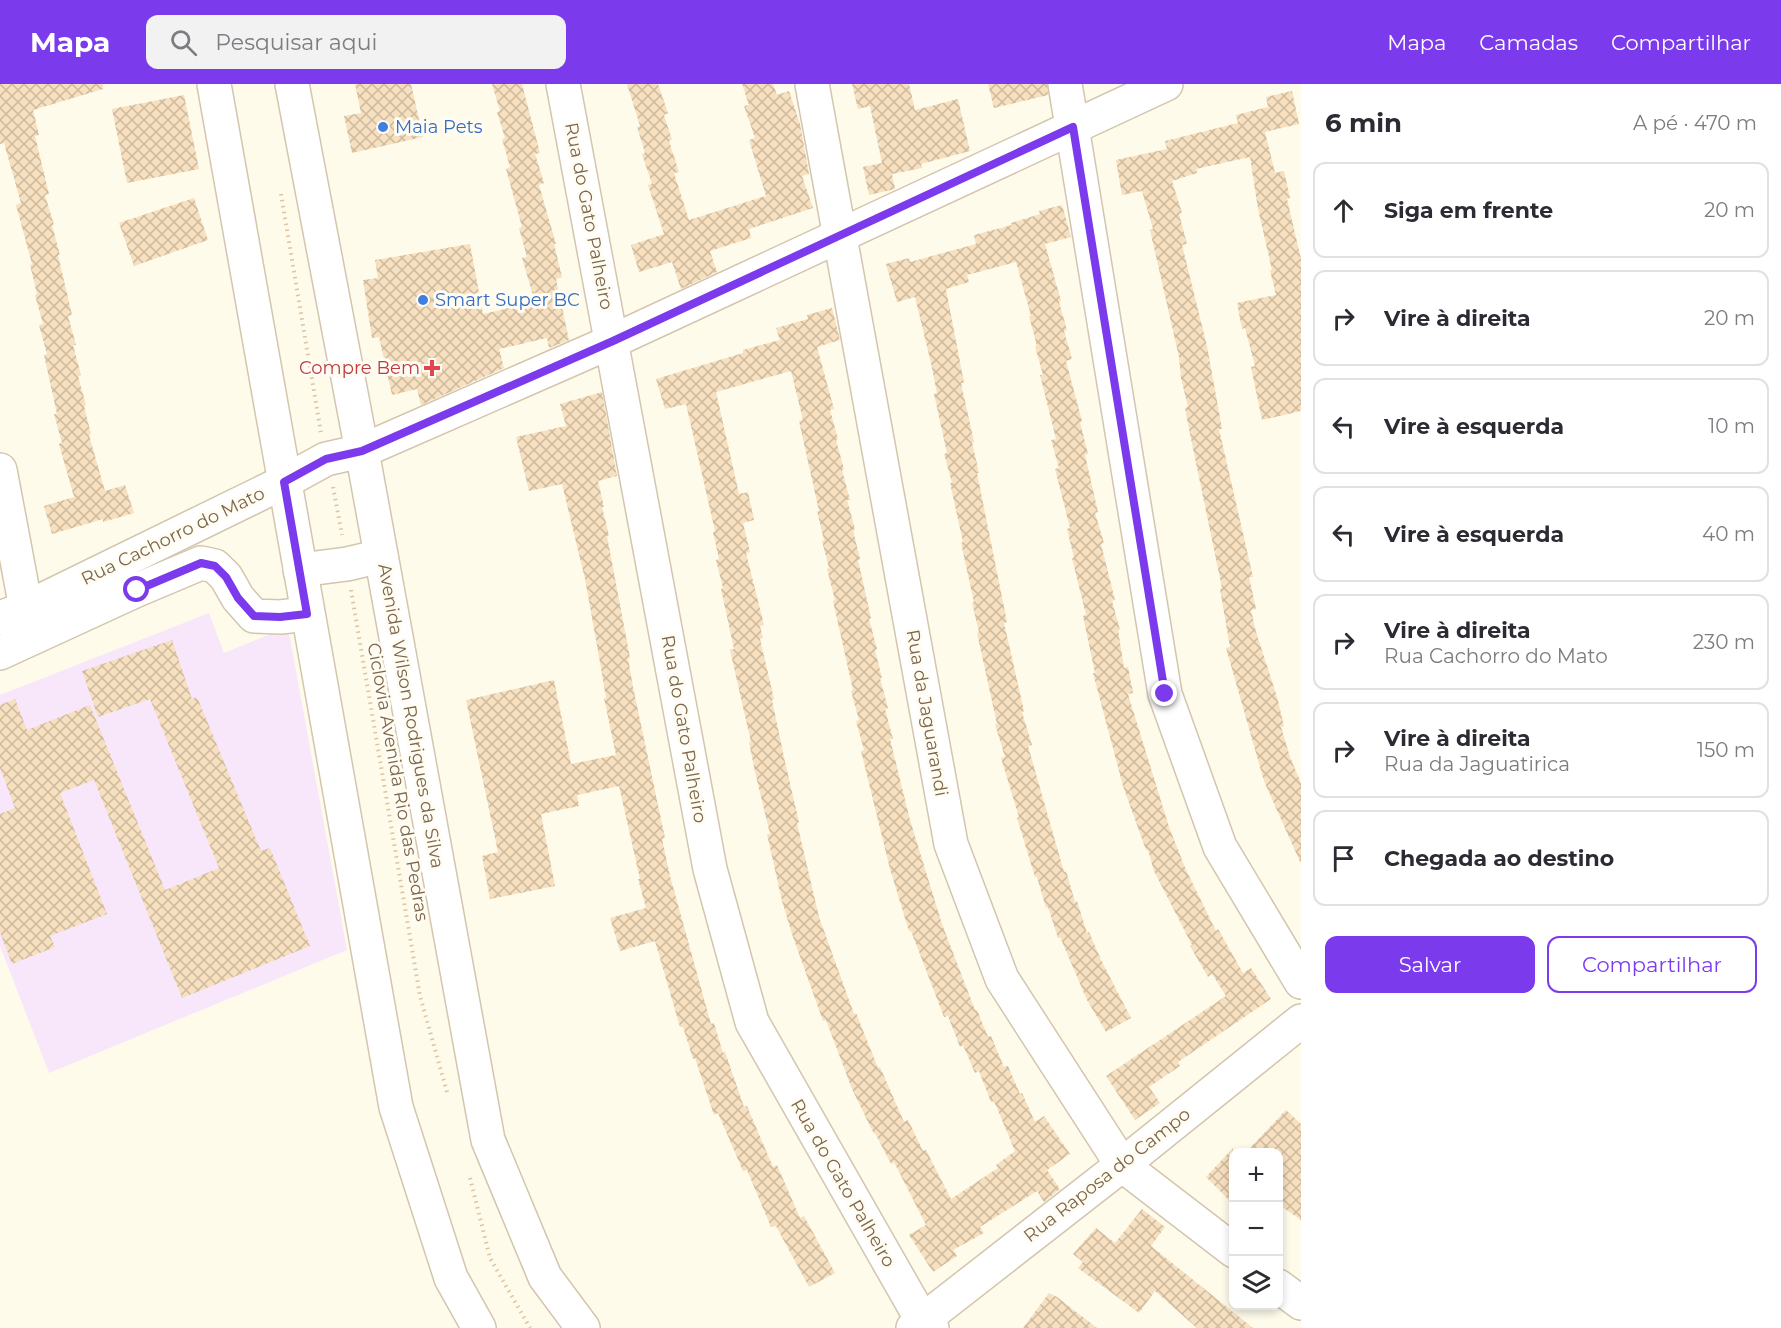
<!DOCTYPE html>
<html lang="pt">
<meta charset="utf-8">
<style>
:root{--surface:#fff;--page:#f2f2f3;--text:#2b2b33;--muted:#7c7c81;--line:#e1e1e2;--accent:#7c3aed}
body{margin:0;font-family:Montserrat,sans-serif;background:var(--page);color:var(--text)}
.controls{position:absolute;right:18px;bottom:18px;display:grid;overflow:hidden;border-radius:12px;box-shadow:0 3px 9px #0003}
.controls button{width:54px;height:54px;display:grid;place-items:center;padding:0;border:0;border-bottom:2px solid var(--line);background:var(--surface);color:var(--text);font:30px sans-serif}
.stop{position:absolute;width:18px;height:18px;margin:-14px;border:4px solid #7c3aed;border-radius:50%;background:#fff}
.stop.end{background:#7c3aed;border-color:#fff;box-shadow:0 2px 6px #0008}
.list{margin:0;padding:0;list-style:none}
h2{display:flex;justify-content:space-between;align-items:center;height:78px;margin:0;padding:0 24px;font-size:26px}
h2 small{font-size:20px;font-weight:400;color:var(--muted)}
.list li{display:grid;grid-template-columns:39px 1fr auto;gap:18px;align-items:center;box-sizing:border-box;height:96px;margin:0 12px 12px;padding:0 12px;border:2px solid var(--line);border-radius:12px}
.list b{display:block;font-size:22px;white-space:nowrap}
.list p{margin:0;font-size:20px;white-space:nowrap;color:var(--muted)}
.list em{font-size:20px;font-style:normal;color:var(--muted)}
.actions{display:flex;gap:12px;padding:18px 24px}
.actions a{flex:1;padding:14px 0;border:2px solid var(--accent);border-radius:12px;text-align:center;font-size:21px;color:var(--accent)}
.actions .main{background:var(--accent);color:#fff}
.icon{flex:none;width:33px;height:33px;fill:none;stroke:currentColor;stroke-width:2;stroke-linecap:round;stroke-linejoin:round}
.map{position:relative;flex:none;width:1301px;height:1244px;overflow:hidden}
header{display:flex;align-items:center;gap:36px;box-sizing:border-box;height:84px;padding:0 30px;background:var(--accent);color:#fff}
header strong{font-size:28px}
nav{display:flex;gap:33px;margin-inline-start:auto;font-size:21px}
.search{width:420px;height:54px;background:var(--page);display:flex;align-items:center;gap:15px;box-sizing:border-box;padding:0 21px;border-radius:12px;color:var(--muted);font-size:22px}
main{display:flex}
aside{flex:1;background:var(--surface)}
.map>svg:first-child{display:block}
.education{fill:#f8e7fb}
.building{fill:url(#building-cross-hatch);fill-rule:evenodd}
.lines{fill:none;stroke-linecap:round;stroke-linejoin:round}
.minor-casing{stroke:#d3c5ae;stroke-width:36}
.path{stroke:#ddc4a1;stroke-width:4;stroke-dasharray:1.5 4.5;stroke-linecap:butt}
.minor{stroke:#fff;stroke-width:33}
.route{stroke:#7c3aed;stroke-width:8}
.shop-dot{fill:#3f7fe0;stroke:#fffdf3;stroke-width:2}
.health-dot{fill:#e0444e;stroke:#fffdf3;stroke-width:2}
.labels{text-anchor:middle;stroke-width:6;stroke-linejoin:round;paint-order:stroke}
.shop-label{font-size:18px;fill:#366cbe;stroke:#fffdf3;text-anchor:start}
.street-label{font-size:18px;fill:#7d664a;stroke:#fffdf3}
.health-label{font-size:18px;fill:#be3a42;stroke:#fffdf3;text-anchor:end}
</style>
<header>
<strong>Mapa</strong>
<div class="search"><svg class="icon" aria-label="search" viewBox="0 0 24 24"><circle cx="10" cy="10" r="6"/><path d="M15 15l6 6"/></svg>Pesquisar aqui</div>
<nav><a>Mapa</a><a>Camadas</a><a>Compartilhar</a></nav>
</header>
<main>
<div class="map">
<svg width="1301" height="1244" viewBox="0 0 1301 1244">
<defs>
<pattern id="building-cross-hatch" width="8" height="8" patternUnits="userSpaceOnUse" patternTransform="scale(1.5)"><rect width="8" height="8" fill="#f7e0bf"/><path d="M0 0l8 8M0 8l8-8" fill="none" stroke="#cdb99d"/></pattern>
</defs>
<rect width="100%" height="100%" fill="#fefbeb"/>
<path class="education" d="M209,529L224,569L288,543L347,866L49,989L0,862V611Z"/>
<g class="building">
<path d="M0,0H103V5L33,26L39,51L35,52L49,110L45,111L54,141H52L60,171H58L72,231L68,232L76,261H73L81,291L78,292L86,321L84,322L91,350L89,351L105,407L125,401L134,429L103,438V435L52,450L44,422L74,413L59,360L62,359L54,330H57L44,271L47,270L39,241L43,240L35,211L37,210L30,181L32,180L16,121L21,119L4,59L0,60Z"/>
<path d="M355,0H411L423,53L352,69L344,32L361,29Z"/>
<path d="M492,0H522L540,69L535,70L544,99L539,101L556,160H554L562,193L556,195L569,256L549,264L547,254L499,265L504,284L421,321L417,305L392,311L379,253L372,254L363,196L378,194L375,176L470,160L483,230L535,218L522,174L527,173L519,144L522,143L506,85L510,83L502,55L505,54L497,28L500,27Z"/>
<path d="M627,0H658L668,29L664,31L672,56L669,57L679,88L674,89L689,136L766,112L749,56L755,54L744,22L749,21L742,0H773L777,11L789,7L800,40L809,90L802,92L813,124L749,145L751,154L710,167L717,188L681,205L672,178L639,188L631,161L664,150L648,101L652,100L642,70L645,69L637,43L640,42Z"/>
<path d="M852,0H909L915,26L958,15L970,67L921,80L922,84L892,90L895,105L869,111L863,83L882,79L870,22L858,25Z"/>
<path d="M988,0H1047L1048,11L994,24Z"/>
<path d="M1292,7L1299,40L1265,48L1275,89L1284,87L1290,114L1287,115L1301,175V327L1262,336L1251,283L1255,282L1245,244L1242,245L1237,219L1276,211L1270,186H1272L1258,125L1250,73L1196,85L1197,89L1172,97L1182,129L1179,130L1187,160L1182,161L1207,262L1222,345H1219L1253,493H1249L1256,525L1251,526L1256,548L1277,613L1284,642L1281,643L1290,673L1301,699V780L1264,697L1226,564L1230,563L1220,505L1222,504L1190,350L1185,324L1188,323L1181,294L1179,273L1150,146L1153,145L1142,107L1122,111L1116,76L1167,65L1165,57L1238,39L1236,31L1268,23L1266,13Z"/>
<path d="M184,11L199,85L127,99L112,25Z"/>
<path d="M194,114L208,156L134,182L119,139Z"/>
<path d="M1062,121L1071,153L1045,160L1061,217L1059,218L1067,246L1064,247L1072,275L1066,277L1082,337L1080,338L1088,370L1085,371L1098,428L1095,429L1104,459L1101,460L1115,516L1112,517L1120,546H1118L1124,584L1128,583L1133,609L1128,610L1169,743L1186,786L1216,847L1218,845L1243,889L1251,884L1271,915L1178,978L1180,982L1149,1003L1160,1019L1135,1036L1106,992L1226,912L1212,890L1208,893L1190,862L1192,861L1154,787L1148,766H1146L1123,702L1093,589H1095L1083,532L1086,531L1072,474H1074L1067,445L1070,444L1055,385L1059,384L1051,356L1056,355L1040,291H1043L1035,262H1037L1029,232H1031L1016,178L967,191L969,198L946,205L964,299H961L974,358H972L979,389H977L1007,538L1004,539L1024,627L1022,628L1032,661L1028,662L1064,788L1066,787L1075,818L1077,817L1087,849L1089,848L1102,878L1131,934L1106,948L1087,916L1060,853L1058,854L1048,823L1046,824L1037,793H1035L1017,734L1019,733L1001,674L1005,673L995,640H997L977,549L979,548L972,519L974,518L961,459L963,458L950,399H952L944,370L947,369L934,310L937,309L931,279L915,213L897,218L886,180L909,174L910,178L976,160L974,151L1012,141L1011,139L1040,130L1039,127Z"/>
<path d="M832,224L840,256L817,263L834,325L830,326L838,355L836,356L844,385L842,386L850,416H847L855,445L853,446L860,475L858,476L871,534L869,535L877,565L875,566L882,594H880L888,624L885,625L893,655H890L910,736L942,840L975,926H977L988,953L991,952L1004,983L1008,982L1020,1010L1022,1009L1035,1038L1044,1032L1070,1070L1047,1086L1060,1105L1044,1118L1037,1107L980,1143L984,1149L953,1166L957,1172L933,1188L909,1151L926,1141L894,1078L891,1080L875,1049L874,1050L852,1005L826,936L823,937L792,850L782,817L767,750H770L755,688L749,658H751L730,566L734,565L721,505L723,504L716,476L719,475L713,448L715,447L686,320L665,325L656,295L743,269V266L780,256L776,244L808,235L807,231ZM791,287L803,336L799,337L819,427H817L824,456L822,457L829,484L827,485L835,516L833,517L853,606L851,607L859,636L856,637L864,666L861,667L890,785L909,847H911L944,933L948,932L960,963L963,961L975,989L979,987L991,1018L994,1017L1015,1067L996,1081L998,1084L951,1115L926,1066L923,1067L908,1036L904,1038L880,983L878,984L856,929L854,930L819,833L797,739L799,738L785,678L772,616L774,615L760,555L763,554L760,542L764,541L746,469L750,468L743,439L754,436L748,408L739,410L716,308Z"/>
<path d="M602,308L617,392L598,397L604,423H602L609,451L607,452L630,574H628L633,603L665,754L662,755L670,792L711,940L714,939L723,969L725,968L744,1023L747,1022L773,1083L777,1081L800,1134L804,1132L835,1189L809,1203L776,1142L771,1143L747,1086L743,1087L718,1029L714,1031L695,974L693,975L683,943H680L655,857L620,867L610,834L646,824L638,795H640L619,702L577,711L579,722L541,730L555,802L490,815L482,772L498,768L466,616L554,596L571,680L616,671L604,614H606L601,584L585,495L562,400L529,407L516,353L566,342L560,320Z"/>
<path d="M172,556L192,615L197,613L261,767L270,764L310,862L182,914L94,696L60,709L107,830L50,852L55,863L12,880L0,848V730L15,724L0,684V621L15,615L27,646L90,621L165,806L219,784L150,615L98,633L82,587Z"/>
<path d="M1286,1026L1301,1040V1136L1278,1120V1068H1246Z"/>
<path d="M1233,1064V1120L1206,1093Z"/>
<path d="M1142,1125L1165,1143L1151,1162L1253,1244H1197L1155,1207L1139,1229L1078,1184L1083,1178L1073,1170L1096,1144L1115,1159Z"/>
<path d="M1049,1209L1057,1213L1097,1244H1023Z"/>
</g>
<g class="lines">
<defs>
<g id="minor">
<path d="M214,0L396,1023L451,1194L479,1244"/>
<path d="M292,0L362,367L488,1056L545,1193L583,1244"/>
<path d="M563,0L710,785L752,938L922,1236L932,1244"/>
<path d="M812,0L951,760L1002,895L1122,1081L1234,1167"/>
<path d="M1065,0L1165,610L1220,763L1301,898"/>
<path d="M0,386L26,524"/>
<path d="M300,486L347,480L381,472"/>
<path d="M0,534L26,524L284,398L326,375L362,367L613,257L1166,0"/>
<path d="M0,569L137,506L201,479L215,482L226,493L238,514L254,532L280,533L307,530"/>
<path d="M1278,1202L1301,1219"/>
<path d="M913,1244L1122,1081L1301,937"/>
</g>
</defs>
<use href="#minor" class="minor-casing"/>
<g class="path">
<path d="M281,110L321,349"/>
<path d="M333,403L342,451"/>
<path d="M351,506L420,912L447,1008"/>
<path d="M470,1094L490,1174L530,1244"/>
</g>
<use href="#minor" class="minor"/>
</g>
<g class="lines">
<path class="route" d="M137,506L201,479L215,482L226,493L238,514L254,532L280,533L307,530L284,398L326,375L362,367L613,257L1073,43L1165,610"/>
</g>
<g class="shop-dot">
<circle cx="383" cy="43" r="6"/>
<circle cx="423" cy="216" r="6"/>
</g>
<path class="health-dot" d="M429 275h6v6h6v6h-6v6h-6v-6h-6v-6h6z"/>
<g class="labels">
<g class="shop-label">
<text x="395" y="49">Maia Pets</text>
<text x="435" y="222">Smart Super BC</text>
</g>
<g class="street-label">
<text transform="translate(589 132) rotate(79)" y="6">Rua do Gato Palheiro</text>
<text transform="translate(173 452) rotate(-26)" y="6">Rua Cachorro do Mato</text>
<text transform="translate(927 629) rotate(80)" y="6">Rua da Jaguarandi</text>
<text transform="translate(411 632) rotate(80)" y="6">Avenida Wilson Rodrigues da Silva</text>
<text transform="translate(684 645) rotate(80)" y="6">Rua do Gato Palheiro</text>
<text transform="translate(398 698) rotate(80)" y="6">Ciclovia Avenida Rio das Pedras</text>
<text transform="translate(1107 1091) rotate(-38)" y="6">Rua Raposa do Campo</text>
<text transform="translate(843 1099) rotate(60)" y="6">Rua do Gato Palheiro</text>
</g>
<g class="health-label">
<text x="420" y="290">Compre Bem</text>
</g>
</g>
</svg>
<div class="controls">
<button>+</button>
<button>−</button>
<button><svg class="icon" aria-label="layers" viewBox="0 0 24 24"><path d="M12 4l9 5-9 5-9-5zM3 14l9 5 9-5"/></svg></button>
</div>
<div class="stop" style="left:137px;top:506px"></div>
<div class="stop end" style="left:1165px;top:610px"></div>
</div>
<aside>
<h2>6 min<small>A pé · 470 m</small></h2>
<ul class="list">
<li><svg class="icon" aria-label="ahead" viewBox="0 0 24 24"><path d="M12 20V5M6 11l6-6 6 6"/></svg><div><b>Siga em frente</b></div><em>20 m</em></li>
<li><svg class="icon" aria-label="right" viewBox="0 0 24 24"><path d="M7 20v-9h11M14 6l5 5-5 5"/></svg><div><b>Vire à direita</b></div><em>20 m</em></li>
<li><svg class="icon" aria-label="left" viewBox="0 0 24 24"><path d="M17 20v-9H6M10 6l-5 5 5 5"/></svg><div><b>Vire à esquerda</b></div><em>10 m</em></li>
<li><svg class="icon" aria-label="left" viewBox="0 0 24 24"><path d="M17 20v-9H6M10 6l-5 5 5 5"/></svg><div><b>Vire à esquerda</b></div><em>40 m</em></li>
<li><svg class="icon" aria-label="right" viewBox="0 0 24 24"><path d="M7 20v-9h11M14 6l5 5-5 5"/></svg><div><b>Vire à direita</b><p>Rua Cachorro do Mato</p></div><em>230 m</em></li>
<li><svg class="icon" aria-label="right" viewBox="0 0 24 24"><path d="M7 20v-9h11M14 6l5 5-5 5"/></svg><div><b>Vire à direita</b><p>Rua da Jaguatirica</p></div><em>150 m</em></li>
<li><svg class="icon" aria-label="arrive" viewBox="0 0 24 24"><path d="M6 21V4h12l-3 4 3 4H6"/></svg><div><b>Chegada ao destino</b></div></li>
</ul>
<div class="actions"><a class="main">Salvar</a><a>Compartilhar</a></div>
</aside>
</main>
